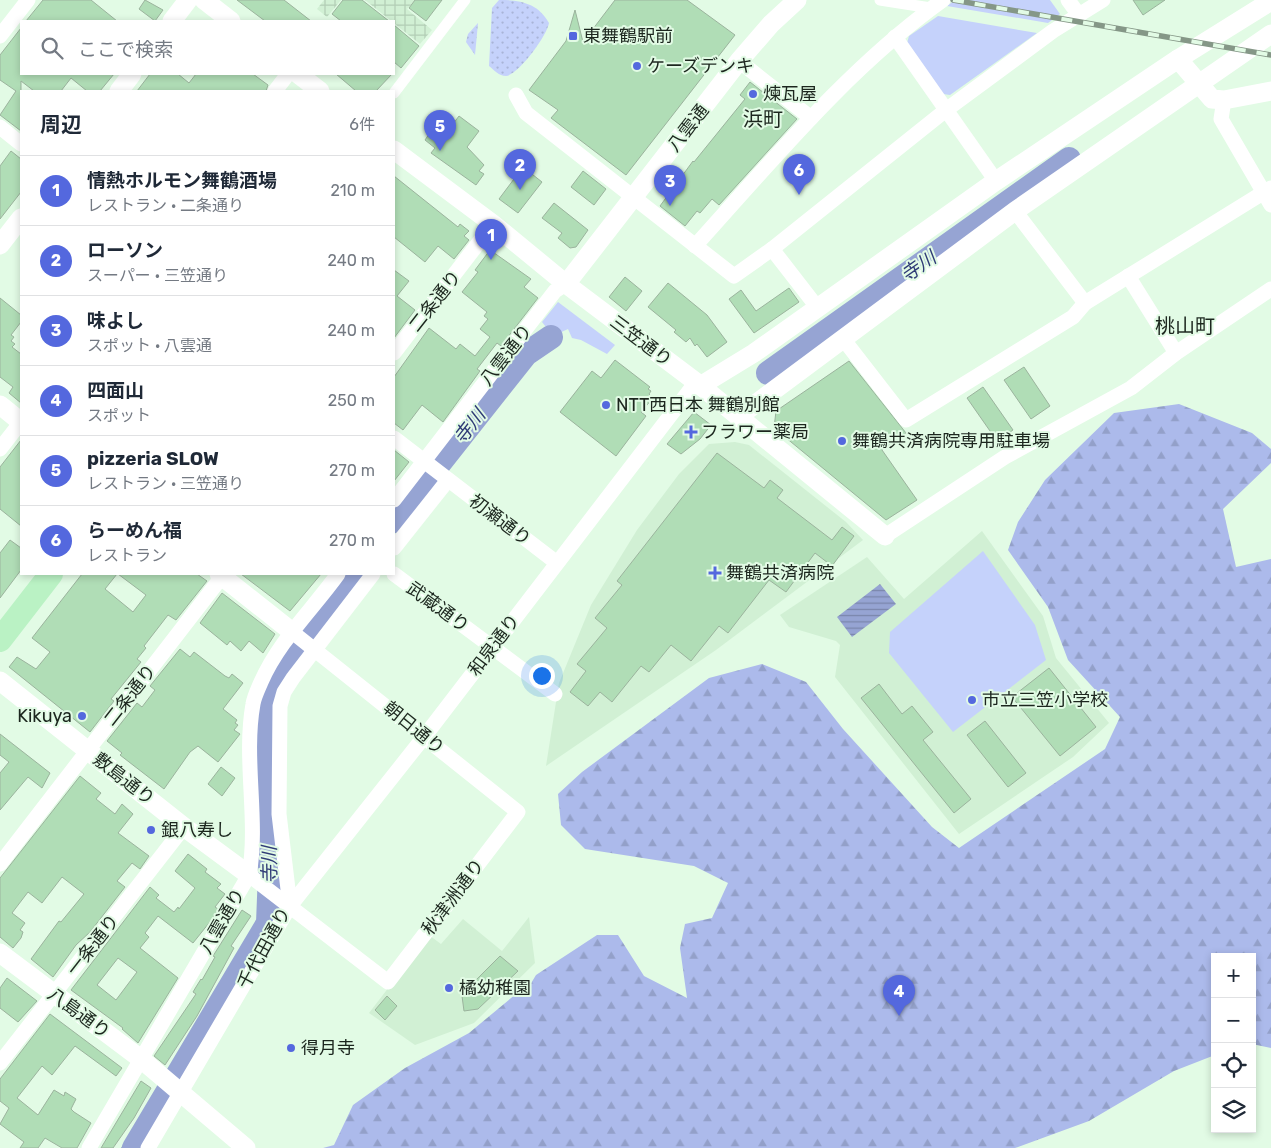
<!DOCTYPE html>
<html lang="ja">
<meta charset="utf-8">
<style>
:root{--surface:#fff;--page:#f2f2f3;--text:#1f2937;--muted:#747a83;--line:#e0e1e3;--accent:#5468de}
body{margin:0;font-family:Rubik,"Noto Sans JP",sans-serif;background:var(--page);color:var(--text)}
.controls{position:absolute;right:15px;bottom:15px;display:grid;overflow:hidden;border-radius:0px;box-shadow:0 2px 8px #0003}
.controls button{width:45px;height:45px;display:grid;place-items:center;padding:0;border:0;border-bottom:1px solid var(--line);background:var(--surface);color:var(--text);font:25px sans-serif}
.you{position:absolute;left:541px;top:675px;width:18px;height:18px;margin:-12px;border:4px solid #fff;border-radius:50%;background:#1a73e8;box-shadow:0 0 0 8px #1a73e833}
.badge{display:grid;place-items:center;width:32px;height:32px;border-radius:50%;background:var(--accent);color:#fff;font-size:16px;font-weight:700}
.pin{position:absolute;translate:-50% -41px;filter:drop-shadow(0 1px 2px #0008)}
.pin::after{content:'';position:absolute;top:26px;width:18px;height:15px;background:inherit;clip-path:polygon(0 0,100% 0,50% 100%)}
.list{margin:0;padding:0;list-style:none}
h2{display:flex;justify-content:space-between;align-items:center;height:65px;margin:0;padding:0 20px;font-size:21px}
h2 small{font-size:16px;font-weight:400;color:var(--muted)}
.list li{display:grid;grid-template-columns:32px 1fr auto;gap:15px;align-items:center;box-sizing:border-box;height:70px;padding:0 20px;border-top:1px solid var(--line)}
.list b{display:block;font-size:19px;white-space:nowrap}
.list p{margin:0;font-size:16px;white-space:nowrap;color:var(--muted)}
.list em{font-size:16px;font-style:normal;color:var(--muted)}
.icon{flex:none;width:28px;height:28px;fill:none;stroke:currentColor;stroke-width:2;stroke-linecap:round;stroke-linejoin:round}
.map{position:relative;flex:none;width:1271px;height:1148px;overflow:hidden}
.search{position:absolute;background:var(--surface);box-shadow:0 2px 8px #0003;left:20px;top:20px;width:375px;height:55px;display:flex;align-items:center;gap:12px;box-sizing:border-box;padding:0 18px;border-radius:0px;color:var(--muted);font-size:19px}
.panel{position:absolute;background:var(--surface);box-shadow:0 2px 8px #0003;left:20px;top:90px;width:375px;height:485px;border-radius:0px}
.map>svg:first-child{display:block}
.built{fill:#d1f0d4}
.industrial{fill:url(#industrial-grid)}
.grass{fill:url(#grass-dots)}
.forest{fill:url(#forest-firs)}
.park{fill:#c5d2fb}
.water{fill:url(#water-rules)}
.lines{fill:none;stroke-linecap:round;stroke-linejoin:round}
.river{stroke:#96a4d3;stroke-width:24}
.building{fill:#b0ddb6;stroke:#9bb39d;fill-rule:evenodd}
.pedestrian{stroke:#fff;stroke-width:11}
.minor{stroke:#fff;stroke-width:15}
.tertiary{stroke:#fff;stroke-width:19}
.primary{stroke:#baf2c4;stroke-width:24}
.rail-casing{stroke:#859787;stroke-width:5.5}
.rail{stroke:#e2fbe5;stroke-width:4;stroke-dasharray:11;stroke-linecap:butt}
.poi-dot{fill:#5468de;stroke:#e2fbe5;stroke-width:2}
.labels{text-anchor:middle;stroke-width:4;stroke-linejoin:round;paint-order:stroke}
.poi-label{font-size:18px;fill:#1c261e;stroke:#e2fbe5;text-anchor:start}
.street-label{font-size:18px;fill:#1c261e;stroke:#e2fbe5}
.water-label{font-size:19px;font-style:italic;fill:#2f3b76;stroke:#e2fbe5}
.quarter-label{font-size:20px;fill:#1c261e;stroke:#e2fbe5}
</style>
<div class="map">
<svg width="1271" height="1148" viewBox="0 0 1271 1148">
<defs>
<pattern id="industrial-grid" width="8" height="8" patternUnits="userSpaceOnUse" patternTransform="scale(1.25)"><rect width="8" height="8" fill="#d1f0d4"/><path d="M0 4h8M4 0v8" fill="none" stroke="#b3ceb6"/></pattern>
<pattern id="grass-dots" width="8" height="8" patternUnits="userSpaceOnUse" patternTransform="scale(1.25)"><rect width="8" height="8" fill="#c5d2fb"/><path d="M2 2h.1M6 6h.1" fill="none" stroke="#a9b4d7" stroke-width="1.8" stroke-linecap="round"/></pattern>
<pattern id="forest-firs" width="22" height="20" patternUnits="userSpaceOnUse" patternTransform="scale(1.25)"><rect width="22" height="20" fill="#acbaeb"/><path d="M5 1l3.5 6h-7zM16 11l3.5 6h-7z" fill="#93a0c9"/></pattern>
<pattern id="water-rules" width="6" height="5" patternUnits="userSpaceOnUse" patternTransform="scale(1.25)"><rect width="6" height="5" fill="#96a4d3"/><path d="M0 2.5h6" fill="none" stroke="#7a85ab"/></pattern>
</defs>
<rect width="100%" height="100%" fill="#e2fbe5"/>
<g class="built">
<path d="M735,442L749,445L846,522L863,540L716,650L546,766L559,683L591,605L637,530L679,474L709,444Z"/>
<path d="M982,531L1043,616L1056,658L1109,723L1073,757L959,834L835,677L840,645L836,641L789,627L780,615L867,557L904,599Z"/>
<path d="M529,917L535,963L474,1023L415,1045L369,1013L429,935L441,944L463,919L502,951Z"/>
</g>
<g class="industrial">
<path d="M324,0H341L327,17L317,9Z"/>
<path d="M365,0H415L407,9L432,30L420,44Z"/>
</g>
<g class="grass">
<path d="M499,0C520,0 538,3 549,23C547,36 518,75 506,76C499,76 494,70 489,66L492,8Z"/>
<path d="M478,23L475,55L466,42L468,34Z"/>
</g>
<path class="forest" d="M1179,404L1252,433L1271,449V463L1223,509L1236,567L1271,559V1048L1252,1044V957H1215V1055L1174,1071L1089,1121L1015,1148H323L334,1145L353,1105L405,1068L469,1033L522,989L530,985L536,975L597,935H618L644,976L687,998L680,948L685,924L712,918L728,883L694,866L585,849L561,825L558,794L582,772L709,678L762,664L806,682L843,729L932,827L959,848L1105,749L1120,717L1068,660L1048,607L1008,550L1018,522L1045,480L1114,413Z"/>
<g class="park">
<path d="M955,0H1050L1060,14L1048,23L947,6Z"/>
<path d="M938,16L1037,33L950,95L943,94L907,43L909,36Z"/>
<path d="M558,302L615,345L607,354L581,340L572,338L568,329L553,336L542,322Z"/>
<path d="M983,551L1035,625L1046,660L953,732L889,653L890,632Z"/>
</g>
<g class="water">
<path d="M880,584L896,604L852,637L837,617Z"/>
<path d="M160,1088L172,1097L142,1148H121Z"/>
</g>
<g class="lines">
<g class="river">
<path d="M768,373L1069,159"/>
<path d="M394,521L526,354L551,337"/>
<path d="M134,1148L268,923L270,872L263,749L268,704L275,676L353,574"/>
</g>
</g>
<g class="building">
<path d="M43,0H91L117,21H26Z"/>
<path d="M145,0L163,10L155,21L139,9Z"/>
<path d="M237,0H284L311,21H265Z"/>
<path d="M343,0H362L389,21H341L332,14Z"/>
<path d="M415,0H442L426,21L409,8Z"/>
<path d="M615,0H687L735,35L626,175L551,118L558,110L529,90L566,41L575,10L583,42Z"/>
<path d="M1133,0H1165L1143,15Z"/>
<path d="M394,25L419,46L401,68L394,62Z"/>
<path d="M21,28V74H114L100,91H87L71,78L61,91H34L21,81V131L0,115L16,91L0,80V55Z"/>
<path d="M150,74H178L189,83L196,74H253L268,85L266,91H137Z"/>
<path d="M336,74H392L376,91H356Z"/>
<path d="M750,82L797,119L719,205L712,199L700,213L697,211L685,226L660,206L693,161L694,162L745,99L740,95Z"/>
<path d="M459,116L479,131L467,147L484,165L479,171L484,174L476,185L431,153L435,148L425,140L436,124L447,132Z"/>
<path d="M11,151L21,159V192L0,219V166Z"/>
<path d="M523,167L542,182L518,213L499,199Z"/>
<path d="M583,171L606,189L594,205L571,187Z"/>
<path d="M394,176L458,227L460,224L469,231L464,236L469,240L454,259L438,246L425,262L394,237Z"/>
<path d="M554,203L588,230L576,247L570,248L558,238L562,233L542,218Z"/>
<path d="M490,250L531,279L524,287L538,298L501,346L497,343L477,369L480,371L443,422L422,405L403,430L394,423V377L429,328L456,349L460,344L475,356L490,337L480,329L488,319L484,316L487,312L462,292L478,272L475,270Z"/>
<path d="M394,270L409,281L397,296L415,310L394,338Z"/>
<path d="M625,277L642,291L626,311L609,297Z"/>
<path d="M668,283L707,315L727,342L707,357L697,344L695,346L690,338L686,342L674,332L676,330L648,307Z"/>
<path d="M789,288L799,302L754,333L729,299L741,290L756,311Z"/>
<path d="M0,298L21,315V322L11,335L14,337L11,341L15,344L12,347L21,354V403L9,393L13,387L0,377Z"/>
<path d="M615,360L650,387L648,389L651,391L649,394L653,398L641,412L646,416L616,456L560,412L592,371L601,378Z"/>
<path d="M849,361L906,433L882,450L917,500L886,520L774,428L776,411Z"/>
<path d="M1024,367L1050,406L1031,419L1004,380Z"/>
<path d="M983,387L1013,430L997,441L967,398Z"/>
<path d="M694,412L711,425L700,439L681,454L667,444Z"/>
<path d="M21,440V526L0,509V467Z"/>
<path d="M394,450L409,462L394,481Z"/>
<path d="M717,453L764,488L770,480L783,490L777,498L832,540L842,527L854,536L832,566L815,553L786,592L769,580L728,633L719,626L691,661L671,645L649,672L641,666L612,702L600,692L588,706L570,692L586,671L577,664L607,628L595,618L622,585L617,581Z"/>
<path d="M10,540L21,548V570L0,598V553Z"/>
<path d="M82,574H117L105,589L133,612L146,595L118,574H197L207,581L176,620L168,615L144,646L146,648L137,659L141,662L111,699L114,701L90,732L9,667L17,657L36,669L50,652L32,638Z"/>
<path d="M241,574H321L290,611Z"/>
<path d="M222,593L275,634L263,653L249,641L241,651L230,641L227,645L200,623Z"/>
<path d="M180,649L190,657L194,652L225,676L229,678L232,674L243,683L223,709L237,720L235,723L238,725L234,730L240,734L218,762L198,746L190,752L164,789L120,755L122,753L107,741L137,703L142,707L155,690L150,686Z"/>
<path d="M1049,668L1096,727L1060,756L1012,697Z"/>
<path d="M879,684L902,714L912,706L933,732L923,740L971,799L954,813L861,698Z"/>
<path d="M985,721L1026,773L1008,787L967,735Z"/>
<path d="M0,734L50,773L42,788L28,777L0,810V773L9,762L0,755Z"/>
<path d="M221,767L235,778L222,796L208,784Z"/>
<path d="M80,776L101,793L96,799L115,814L122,804L133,814L118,833L149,856L140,869L132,863L117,881L125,887L90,932L76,945L53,977L31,959L59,921L61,922L84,894L62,877L42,903L28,892L12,913L25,923L20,930L23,932L21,938L13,948L0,937V878Z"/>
<path d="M188,854L207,869L205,872L221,884L217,888L225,894L215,907L218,909L213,918L193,943L158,916L145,933L149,937L140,948L178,978L138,1043L122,1029L123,1028L71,990L150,887L159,895L156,898L174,912L178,907L179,909L195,888L175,871ZM118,958L137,972L116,1000L97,985Z"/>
<path d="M242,910L251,916L231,946L234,948L197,1016L165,1065L154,1056L196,994L193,992L196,987L201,979L202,980L215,957L213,956Z"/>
<path d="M500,956L518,971L478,1009L464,1011L462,996L480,991L472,984Z"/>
<path d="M7,978L37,1001L18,1022L0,1008V988Z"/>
<path d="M387,996L397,1006L385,1020L375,1010Z"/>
<path d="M50,1014L122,1068L116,1076L75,1046L52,1075L42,1066L17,1098L38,1115L54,1090L64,1096L65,1092L76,1099L71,1109L74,1112L91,1123L77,1148H62L45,1138L38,1148H20L24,1142L0,1124L9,1108L0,1101V1079Z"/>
<path d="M141,1081L151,1088L134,1118L113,1148H101Z"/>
</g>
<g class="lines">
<g class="pedestrian">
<path d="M880,0L931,8"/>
<path d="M394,93L465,0"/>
</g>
<g class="minor">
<path d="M1068,0L1079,15"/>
<path d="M0,36L28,0"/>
<path d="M895,37L996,181"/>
<path d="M739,61L811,118"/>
<path d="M275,91L288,74"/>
<path d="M516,95L526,113L734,276L772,249L946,110L1053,31L1103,0"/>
<path d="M1224,100L1221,119L1271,205"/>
<path d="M0,127L21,144"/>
<path d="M1015,211L1085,303L1271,188"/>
<path d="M695,246C772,161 849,67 943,0"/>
<path d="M772,249L817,307"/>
<path d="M1128,276L1176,353"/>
<path d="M844,340L906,420L1073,317L1085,303"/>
<path d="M394,353L493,224"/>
<path d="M394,438L557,563"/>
<path d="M0,449L21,422"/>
<path d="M394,500L555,291L566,284"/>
<path d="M885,536L1005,457L1131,388L1176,353L1271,289"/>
<path d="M394,548L448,480"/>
<path d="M394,574L555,694"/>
<path d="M0,864L224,574"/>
<path d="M249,875L388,982L518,812L291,631"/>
<path d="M290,906L279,814L280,706L284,692L293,678L373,574"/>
<path d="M0,1063L184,827"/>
<path d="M89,1148L249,875C259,821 243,760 253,704C254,697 258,689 261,682C279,641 312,610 338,574"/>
<path d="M148,1148L290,906L424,737L696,382"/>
</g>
<g class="tertiary">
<path d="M204,0L231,21"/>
<path d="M172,21L188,0"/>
<path d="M1178,59L1212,99L1224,100L1271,91"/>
<path d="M298,74L320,91"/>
<path d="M119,91L132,74"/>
<path d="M394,150L493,224L566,284L696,382L885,536"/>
<path d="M0,245L21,218"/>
<path d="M566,284L739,61L771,24L797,0"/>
<path d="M700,386L754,353L996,181L1178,59L1271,1"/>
<path d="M0,405L21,422"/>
<path d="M738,417L1015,211L1271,34"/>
<path d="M219,574L291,631"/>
<path d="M0,681L184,827L249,875"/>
<path d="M0,953L141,1059L246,1148"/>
</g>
<path class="primary" d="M0,640L51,574"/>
<defs>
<path id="rail" d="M953,0L1271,55"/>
</defs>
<use href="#rail" class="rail-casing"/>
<use href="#rail" class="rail"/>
</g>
<g class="poi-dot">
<rect x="568" y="31" width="10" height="10" rx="2.5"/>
<circle cx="637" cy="66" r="5"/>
<circle cx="753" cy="94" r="5"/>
<circle cx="606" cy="405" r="5"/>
<path d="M688.5 424.5h5v5h5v5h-5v5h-5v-5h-5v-5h5z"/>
<circle cx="842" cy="441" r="5"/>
<path d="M712.5 565.5h5v5h5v5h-5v5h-5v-5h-5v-5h5z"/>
<circle cx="972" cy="700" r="5"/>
<circle cx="82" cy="716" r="5"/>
<circle cx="151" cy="830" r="5"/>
<circle cx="449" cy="988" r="5"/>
<circle cx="291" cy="1048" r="5"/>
</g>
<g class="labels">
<g class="poi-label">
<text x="583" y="42">東舞鶴駅前</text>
<text x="647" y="72">ケーズデンキ</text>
<text x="763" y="100">煉瓦屋</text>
<text x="616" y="411">NTT西日本 舞鶴別館</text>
<text x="701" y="438">フラワー薬局</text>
<text x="852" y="447">舞鶴共済病院専用駐車場</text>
<text x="726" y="579">舞鶴共済病院</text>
<text x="982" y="706">市立三笠小学校</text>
<text x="72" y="722" text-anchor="end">Kikuya</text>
<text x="161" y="836">銀八寿し</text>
<text x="459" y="994">橘幼稚園</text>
<text x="301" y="1054">得月寺</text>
</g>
<g class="street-label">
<text transform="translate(688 128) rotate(-52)" y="6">八雲通</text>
<text transform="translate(435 301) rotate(-52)" y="6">二条通り</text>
<text transform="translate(641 341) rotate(37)" y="6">三笠通り</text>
<text transform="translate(506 355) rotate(-52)" y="6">八雲通り</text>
<text transform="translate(500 520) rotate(37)" y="6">初瀬通り</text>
<text transform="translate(438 607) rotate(36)" y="6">武蔵通り</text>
<text transform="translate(494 645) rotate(-53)" y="6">和泉通り</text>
<text transform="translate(130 695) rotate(-52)" y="6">二条通り</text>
<text transform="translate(414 728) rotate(39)" y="6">朝日通り</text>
<text transform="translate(124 779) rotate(38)" y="6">敷島通り</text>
<text transform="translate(453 897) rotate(-53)" y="6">秋津洲通り</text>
<text transform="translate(222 921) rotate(-60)" y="6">八雲通り</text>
<text transform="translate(93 945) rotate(-52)" y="6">一条通り</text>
<text transform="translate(264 948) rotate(-61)" y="6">千代田通り</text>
<text transform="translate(79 1013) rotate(36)" y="6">八島通り</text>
</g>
<g class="water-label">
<text transform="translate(918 266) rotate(-35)" y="7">寺川</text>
<text transform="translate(469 426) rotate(-52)" y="7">寺川</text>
<text transform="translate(269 865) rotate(-91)" y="7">寺川</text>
</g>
<g class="quarter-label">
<text x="763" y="126">浜町</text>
<text x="1185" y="333">桃山町</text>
</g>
</g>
</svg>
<div class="controls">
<button>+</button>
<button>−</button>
<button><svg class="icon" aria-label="locate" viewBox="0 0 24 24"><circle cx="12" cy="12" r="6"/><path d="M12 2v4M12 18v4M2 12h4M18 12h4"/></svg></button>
<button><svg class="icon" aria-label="layers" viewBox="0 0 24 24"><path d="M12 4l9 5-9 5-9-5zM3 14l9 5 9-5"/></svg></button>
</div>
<div class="you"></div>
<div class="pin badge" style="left:491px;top:260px">1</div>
<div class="pin badge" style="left:520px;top:190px">2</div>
<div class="pin badge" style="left:670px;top:206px">3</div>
<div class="pin badge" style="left:899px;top:1016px">4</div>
<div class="pin badge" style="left:440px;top:151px">5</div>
<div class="pin badge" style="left:799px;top:195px">6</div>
<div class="search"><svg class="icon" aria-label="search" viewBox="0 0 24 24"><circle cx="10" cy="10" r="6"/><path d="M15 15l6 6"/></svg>ここで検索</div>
<section class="panel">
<h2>周辺<small>6件</small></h2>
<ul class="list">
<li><span class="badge">1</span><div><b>情熱ホルモン舞鶴酒場</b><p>レストラン · 二条通り</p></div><em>210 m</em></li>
<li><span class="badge">2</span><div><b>ローソン</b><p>スーパー · 三笠通り</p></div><em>240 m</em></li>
<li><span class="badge">3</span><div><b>味よし</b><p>スポット · 八雲通</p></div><em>240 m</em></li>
<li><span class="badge">4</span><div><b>四面山</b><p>スポット</p></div><em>250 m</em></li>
<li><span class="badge">5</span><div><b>pizzeria SLOW</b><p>レストラン · 三笠通り</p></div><em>270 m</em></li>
<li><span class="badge">6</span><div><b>らーめん福</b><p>レストラン</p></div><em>270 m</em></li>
</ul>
</section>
</div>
